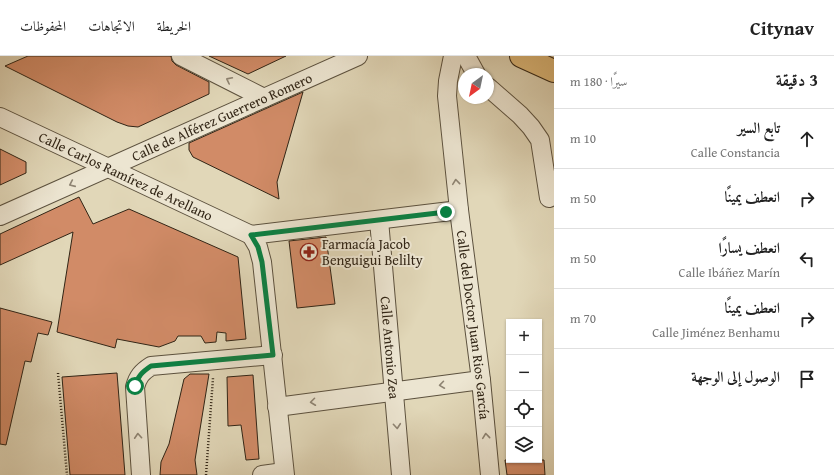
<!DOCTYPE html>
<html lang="ar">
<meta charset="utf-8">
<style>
:root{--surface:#fff;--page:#f2f2f2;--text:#222;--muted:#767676;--line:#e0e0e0}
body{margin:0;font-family:"Gentium Book Plus",Amiri,serif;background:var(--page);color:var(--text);direction:rtl}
.controls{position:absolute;right:12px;bottom:12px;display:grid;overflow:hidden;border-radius:0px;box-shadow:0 1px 3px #0004}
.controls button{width:36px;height:36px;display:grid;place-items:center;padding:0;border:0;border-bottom:1px solid var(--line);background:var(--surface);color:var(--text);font:20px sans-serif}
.compass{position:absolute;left:458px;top:12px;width:36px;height:36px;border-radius:50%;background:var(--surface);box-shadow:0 1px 3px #0004;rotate:213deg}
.stop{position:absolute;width:12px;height:12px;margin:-9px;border:3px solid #0b8043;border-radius:50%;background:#fff}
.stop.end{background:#0b8043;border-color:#fff;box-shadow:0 1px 4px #0008}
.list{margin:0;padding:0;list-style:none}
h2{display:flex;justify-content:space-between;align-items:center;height:52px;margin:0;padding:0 16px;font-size:17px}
h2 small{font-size:13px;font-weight:400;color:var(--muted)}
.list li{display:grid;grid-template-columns:26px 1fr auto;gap:12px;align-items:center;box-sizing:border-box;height:60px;padding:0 16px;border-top:1px solid var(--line)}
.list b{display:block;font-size:15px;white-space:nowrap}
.list p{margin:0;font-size:13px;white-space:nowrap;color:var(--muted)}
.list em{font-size:13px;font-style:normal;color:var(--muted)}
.icon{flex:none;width:22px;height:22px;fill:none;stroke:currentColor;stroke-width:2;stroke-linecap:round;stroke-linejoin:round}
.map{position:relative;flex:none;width:554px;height:419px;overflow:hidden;direction:ltr}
header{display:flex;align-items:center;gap:24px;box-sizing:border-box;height:56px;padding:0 20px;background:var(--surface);border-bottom:1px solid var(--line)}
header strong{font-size:19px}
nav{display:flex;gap:22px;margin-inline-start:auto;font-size:14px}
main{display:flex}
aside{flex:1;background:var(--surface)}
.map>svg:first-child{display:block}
.building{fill:#d18b67;stroke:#302415}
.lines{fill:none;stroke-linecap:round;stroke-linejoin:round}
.minor-casing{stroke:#5c513e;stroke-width:20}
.major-casing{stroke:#302415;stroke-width:24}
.path{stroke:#302415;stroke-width:2.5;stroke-dasharray:1 2;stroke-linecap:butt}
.minor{stroke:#ece5d1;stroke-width:18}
.major{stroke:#e0bc7c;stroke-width:22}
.oneway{stroke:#8e8473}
.route{stroke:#0b8043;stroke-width:5}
.labels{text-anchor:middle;stroke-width:4;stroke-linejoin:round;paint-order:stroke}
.street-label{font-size:14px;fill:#302415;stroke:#ece5d1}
.poi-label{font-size:14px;fill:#302415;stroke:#ece5d1;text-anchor:start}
</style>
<header>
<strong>Citynav</strong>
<nav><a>الخريطة</a><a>الاتجاهات</a><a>المحفوظات</a></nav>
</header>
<main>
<aside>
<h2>3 دقيقة<small>سيرًا · 180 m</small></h2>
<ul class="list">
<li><svg class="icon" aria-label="ahead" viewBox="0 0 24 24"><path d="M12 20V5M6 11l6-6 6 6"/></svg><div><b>تابع السير</b><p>Calle Constancia</p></div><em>10 m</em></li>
<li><svg class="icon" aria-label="right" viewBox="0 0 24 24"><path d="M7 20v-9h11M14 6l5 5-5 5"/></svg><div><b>انعطف يمينًا</b></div><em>50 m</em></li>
<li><svg class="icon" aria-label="left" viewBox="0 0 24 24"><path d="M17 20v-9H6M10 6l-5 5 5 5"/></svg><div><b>انعطف يسارًا</b><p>Calle Ibáñez Marín</p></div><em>50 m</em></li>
<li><svg class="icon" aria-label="right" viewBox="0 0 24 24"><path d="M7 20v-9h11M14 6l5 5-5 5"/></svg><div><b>انعطف يمينًا</b><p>Calle Jiménez Benhamu</p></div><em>70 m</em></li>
<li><svg class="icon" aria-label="arrive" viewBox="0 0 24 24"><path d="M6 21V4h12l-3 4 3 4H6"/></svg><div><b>الوصول إلى الوجهة</b></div></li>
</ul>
</aside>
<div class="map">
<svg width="554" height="419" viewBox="0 0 554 419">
<rect width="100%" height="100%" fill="#e1d7b8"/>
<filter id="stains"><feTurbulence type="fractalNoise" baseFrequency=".005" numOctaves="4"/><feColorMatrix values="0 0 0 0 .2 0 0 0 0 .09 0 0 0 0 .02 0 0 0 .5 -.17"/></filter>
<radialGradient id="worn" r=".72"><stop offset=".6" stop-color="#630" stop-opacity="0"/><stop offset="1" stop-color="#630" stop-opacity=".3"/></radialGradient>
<g class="building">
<path d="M28,0H171L172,5L176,9L209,26V38L138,71L128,70L117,66L5,10Z"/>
<path d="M209,0H286L248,18Z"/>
<path d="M303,36L277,126L279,143L193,101L189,94V87Z"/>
<path d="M0,93L26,106V117L0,129Z"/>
<path d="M79,141L93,168L129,153L238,201L246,283L226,285V277L217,276L216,286L205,287L201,280H178L175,285L159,291L117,283L115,292L57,276L73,176L0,209V178Z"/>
<path d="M326,181L335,248L297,252L289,185Z"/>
<path d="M0,252L52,266L48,279L38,277L31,306L25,305L6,389L0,388Z"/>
<path d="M117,317L125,419H70L62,321Z"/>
<path d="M190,318H209L195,404L197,419H160L161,406L169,388L184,323Z"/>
<path d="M253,319L259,403L246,404L241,369L228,370L227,321Z"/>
<path d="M505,404H544L545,419H507Z"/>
</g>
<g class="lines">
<defs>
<g id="minor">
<path d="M181,0L264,42"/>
<path id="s1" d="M453,0L448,25L447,40L459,154L481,324L490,419"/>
<path d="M466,0L476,18"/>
<path d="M488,31L520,59L531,71L540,84L549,142"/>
<path id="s2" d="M0,61L251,179"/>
<path id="s3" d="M0,160L358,0"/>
<path id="s4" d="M379,164L401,419"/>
<path d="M251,179L258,191L262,206L285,419"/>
<path d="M251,179L459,154"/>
<path d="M277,351L481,324"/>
<path d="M141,419L135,331C138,320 142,316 151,310L273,299"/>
<path d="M262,419L284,416"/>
</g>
<path id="major" d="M521,0L554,15"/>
</defs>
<use href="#minor" class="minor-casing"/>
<use href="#major" class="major-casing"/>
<g class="path">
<path d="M58,317L67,419"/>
<path d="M206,419L213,322"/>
</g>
<use href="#minor" class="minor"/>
<use href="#major" class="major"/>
</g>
<defs><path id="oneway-chevron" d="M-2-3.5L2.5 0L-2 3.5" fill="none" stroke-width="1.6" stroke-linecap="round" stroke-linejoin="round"/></defs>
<g class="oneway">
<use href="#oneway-chevron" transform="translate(229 24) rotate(-153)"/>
<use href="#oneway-chevron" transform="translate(456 126) rotate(-96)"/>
<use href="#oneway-chevron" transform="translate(72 128) rotate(156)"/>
<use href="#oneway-chevron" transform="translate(442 329) rotate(172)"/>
<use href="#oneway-chevron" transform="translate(313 346) rotate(173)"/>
<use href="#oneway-chevron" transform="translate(397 370) rotate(85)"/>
<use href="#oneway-chevron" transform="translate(138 380) rotate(-94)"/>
<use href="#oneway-chevron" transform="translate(486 380) rotate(-96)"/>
</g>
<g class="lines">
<path class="route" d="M135,330C138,320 142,316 151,310L273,299L262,206L258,191L251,179L446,156"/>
</g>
<defs>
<symbol id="pharmacy-ring" viewBox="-11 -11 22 22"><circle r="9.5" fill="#ece5d1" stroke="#8f2418" stroke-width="1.5"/><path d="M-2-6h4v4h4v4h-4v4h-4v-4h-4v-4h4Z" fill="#8f2418"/></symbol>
</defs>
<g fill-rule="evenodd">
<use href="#pharmacy-ring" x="299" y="186" width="20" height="20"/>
</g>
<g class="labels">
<g class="street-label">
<text dy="5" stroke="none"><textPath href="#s3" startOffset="243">Calle de Alférez Guerrero Romero</textPath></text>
<text dy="5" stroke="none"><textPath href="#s2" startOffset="139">Calle Carlos Ramírez de Arellano</textPath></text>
<text dy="5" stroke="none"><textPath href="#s1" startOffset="271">Calle del Doctor Juan Rios García</textPath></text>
<text dy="5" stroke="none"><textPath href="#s4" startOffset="128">Calle Antonio Zea</textPath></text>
</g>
<g class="poi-label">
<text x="322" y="193">Farmacía Jacob<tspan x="322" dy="16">Benguigui Belilty</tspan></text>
</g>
</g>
<rect width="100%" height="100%" filter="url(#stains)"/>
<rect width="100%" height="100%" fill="url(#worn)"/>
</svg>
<div class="controls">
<button>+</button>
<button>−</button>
<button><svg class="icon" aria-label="locate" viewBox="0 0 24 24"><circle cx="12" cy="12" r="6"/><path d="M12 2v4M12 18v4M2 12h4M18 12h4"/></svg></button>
<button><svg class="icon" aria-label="layers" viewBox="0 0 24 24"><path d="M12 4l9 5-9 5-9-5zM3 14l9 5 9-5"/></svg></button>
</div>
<svg class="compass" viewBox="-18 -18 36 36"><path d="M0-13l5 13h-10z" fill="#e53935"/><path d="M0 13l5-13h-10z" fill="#767676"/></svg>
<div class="stop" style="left:135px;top:330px"></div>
<div class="stop end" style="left:446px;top:156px"></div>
</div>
</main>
